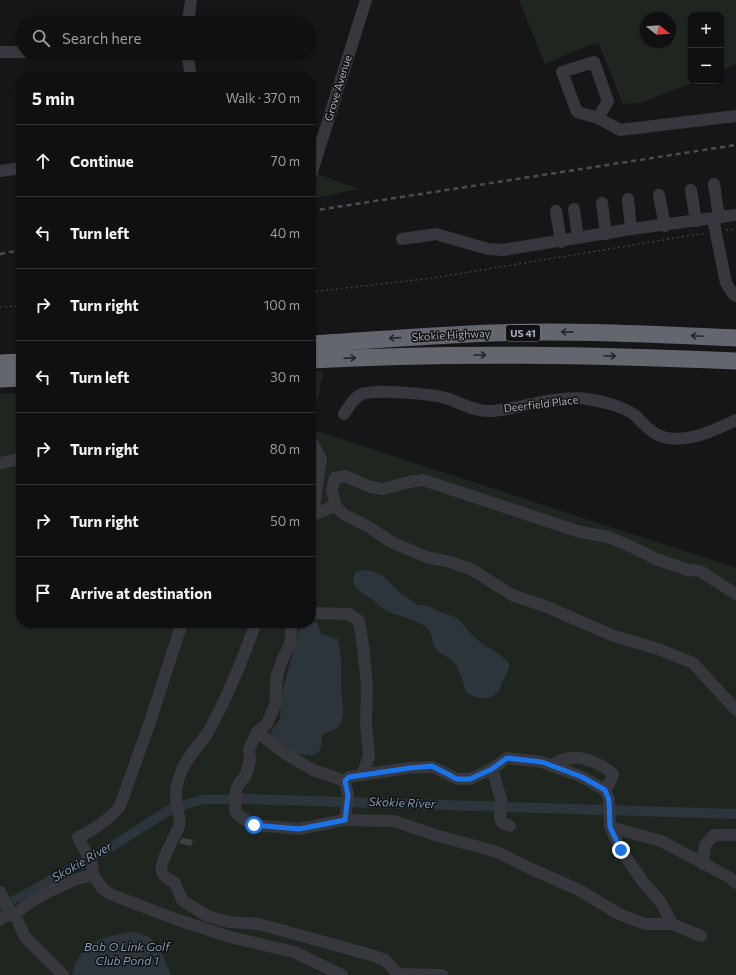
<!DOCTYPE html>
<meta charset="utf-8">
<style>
:root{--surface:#101012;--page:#1e1e20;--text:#f1f3f6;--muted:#9c9d9f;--line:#303032}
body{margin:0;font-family:Commissioner,sans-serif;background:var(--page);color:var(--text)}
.controls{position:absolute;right:12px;top:12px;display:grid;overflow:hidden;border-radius:8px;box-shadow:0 1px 3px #0004}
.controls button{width:36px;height:36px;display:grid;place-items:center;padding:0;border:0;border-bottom:1px solid var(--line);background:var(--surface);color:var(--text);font:20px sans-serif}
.compass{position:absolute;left:640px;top:12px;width:36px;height:36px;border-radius:50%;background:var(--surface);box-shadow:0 1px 3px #0004;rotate:107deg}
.stop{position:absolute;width:12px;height:12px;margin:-9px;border:3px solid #1a73e8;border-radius:50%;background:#fff}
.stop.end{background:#1a73e8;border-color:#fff;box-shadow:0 1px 4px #0008}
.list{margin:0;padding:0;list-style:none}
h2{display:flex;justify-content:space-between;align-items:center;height:52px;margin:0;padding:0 16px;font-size:17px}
h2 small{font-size:13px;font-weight:400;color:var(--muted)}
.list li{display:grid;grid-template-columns:26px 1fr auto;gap:12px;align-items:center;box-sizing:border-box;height:72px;padding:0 16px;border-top:1px solid var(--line)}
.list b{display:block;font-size:15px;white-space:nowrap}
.list em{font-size:13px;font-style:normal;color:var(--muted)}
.icon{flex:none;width:22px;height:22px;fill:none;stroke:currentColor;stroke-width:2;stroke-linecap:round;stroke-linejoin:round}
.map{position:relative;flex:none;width:736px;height:975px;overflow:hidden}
.search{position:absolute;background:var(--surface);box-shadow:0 1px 3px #0004;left:16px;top:16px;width:300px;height:44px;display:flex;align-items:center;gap:10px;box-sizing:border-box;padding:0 14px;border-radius:22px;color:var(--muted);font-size:15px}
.panel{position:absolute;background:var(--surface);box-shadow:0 1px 3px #0004;left:16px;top:72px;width:300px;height:556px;border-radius:16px}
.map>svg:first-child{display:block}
.green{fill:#1e261f;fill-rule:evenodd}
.water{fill:#2c353c}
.building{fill:#404145}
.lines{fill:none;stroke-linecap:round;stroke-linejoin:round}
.path{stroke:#3d3f44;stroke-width:1.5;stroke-dasharray:2 3;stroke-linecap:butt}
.minor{stroke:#37383d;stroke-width:12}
.highway{stroke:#63666e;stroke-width:17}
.rail{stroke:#4a4c52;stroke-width:2.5;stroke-dasharray:5 4;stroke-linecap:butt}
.oneway{stroke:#26262a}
.route{stroke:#1a73e8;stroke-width:5}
.labels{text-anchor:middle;stroke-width:3;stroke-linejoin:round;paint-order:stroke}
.shield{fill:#111113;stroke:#7b7e86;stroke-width:1}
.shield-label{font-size:10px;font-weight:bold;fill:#a8adb8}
.street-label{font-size:11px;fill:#a8adb8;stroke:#111113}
.water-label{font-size:12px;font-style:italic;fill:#7f9bb3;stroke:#111113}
</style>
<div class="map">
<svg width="736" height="975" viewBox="0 0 736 975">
<rect width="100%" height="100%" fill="#161618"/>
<g class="green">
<path d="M519,0H736V64L721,71V15H691V81H696L641,103L623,104L599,44L595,46L594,43L545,64ZM646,18H670V42H646Z"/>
<path d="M318,174L358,189L311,199V194Z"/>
<path d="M324,371L311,428V372Z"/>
<path d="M21,393V623H311V429L736,568V975H0V394Z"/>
</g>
<g class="water">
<path d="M362,570L372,571L382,575L400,593L418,605L429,606L437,611L458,618L472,635L484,645L499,654L509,663C509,671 506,674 503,681C501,684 501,687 499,690C490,703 476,699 465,691C463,682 460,670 454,662C449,656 439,655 435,647C431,642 433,633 427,628C422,622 396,615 387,611C381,608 376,602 370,598C360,591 349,587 355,573Z"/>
<path d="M311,622L317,623L321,634L338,639C342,656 341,669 341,686C341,699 347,714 339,726C335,731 329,731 323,734C321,739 322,745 320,750C318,753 316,754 312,755C296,757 283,747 271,737V731L280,719L281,697L298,634L301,625Z"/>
<path d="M246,794L736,809V819L247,804H203L174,813L110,853L0,912V903L113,840L168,805L202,795Z"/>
<path d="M131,932C160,934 161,954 171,975H72C79,944 102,936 131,932Z"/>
</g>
<path class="building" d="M182,838L193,840L191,846L179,843Z"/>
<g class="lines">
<g class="path">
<path d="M726,230L736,229"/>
<path d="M311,292L433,278L706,233"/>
<path d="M0,307L21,306"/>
</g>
<g class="minor">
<path d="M188,23L191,0"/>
<path d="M0,52H23"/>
<path d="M187,53L191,77"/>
<path d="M598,118L608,101L594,62L562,72L577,112L598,118L620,130L736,116"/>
<path d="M0,171L21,168"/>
<path d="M311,175L366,0"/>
<path d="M714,184L719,218"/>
<path d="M691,190L696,221"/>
<path d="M659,195L665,226"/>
<path d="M628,199L631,229"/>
<path d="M602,203L606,234"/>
<path d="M574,209L578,238"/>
<path d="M556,211L561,242"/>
<path d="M713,219L726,283L733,294L736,296"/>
<path d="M402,239L436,234L488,249L503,250L631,229L736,215"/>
<path d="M344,414C349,407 353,398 362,394C375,389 431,394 446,398C461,403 475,412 492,411C523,408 557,395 588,399C604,402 623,406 636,416C642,422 648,430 656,434C681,447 713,431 736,420"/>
<path d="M311,441L321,459L314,507L311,515"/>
<path d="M0,463L21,459"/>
<path d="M311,515L330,508L336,507"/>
<path d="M736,594L700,571L688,570L656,559L632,547L608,537L577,531L423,480L409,482L383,489L371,487L345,476L335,478L332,490L336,507L345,515L369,527L391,542L427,557L450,562L471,569L512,595L547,607L614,636L658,649L693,663L736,710"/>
<path d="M311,613L349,614L359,621L363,646L367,685L366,725L369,756L362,775L349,777L345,781"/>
<path d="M182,623L150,722L120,806C111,818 91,832 78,837L92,864L93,875L102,888L110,894L175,919L230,937L294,952L342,975"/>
<path d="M256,623C242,660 228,697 208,732C199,747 185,758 180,775C177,782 176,792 176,799C177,808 181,818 179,826C176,836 156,866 163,874C165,878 171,880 175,883L182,900L207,916L229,922L259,924L371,955L385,960L395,971L400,974L442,975"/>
<path d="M292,623L290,645L283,658L277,675L275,705L267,724L257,732L249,749L250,759L248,768L245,777L239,783L236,790L235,811L239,816L254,825L299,829L344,820L394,821L432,834L497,852L525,866L579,890L619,914L645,924H672L701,936"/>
<path d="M257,732L284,753L313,770L345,781"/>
<path d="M552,766C557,762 563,759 569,758C584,756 602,764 613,774L611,780L605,790"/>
<path d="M492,769L501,799L500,818L502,823L510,826"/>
<path d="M362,775L409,768L433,767L457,779H470L492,769L507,758L542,762L582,777L605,790L609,800L610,827"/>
<path d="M345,820L348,795L345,781"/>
<path d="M703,864L705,845L714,835H736"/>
<path d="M0,892L10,911L15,915C28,900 73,878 93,875"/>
<path d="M0,920L8,915H15L25,937L63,975"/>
<path d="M672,924L660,901L643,882L621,850L610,827L661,841L729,877L736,883"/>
</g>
<g class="highway">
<path d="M311,344C390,339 469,332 548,332C611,332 673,335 736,338"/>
<path d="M311,360C453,352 594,355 736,361"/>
<path d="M0,363L21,362"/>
<path d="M0,379L21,378"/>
</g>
<g class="rail">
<path d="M311,211L736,145"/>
<path d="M0,254L21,250"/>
</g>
</g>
<defs><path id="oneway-shaft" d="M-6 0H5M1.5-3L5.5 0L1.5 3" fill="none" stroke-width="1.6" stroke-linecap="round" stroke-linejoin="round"/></defs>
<g class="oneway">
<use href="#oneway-shaft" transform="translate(567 332) rotate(-179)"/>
<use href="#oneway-shaft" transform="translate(697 336) rotate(-177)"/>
<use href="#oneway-shaft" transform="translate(395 338) rotate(176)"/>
<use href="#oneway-shaft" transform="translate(480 355)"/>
<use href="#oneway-shaft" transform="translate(610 356) rotate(2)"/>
<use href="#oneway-shaft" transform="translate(350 358) rotate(-2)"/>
</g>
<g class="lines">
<path class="route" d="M254,825L299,829L345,820L348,795L345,781L349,777L410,768L432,766L457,779H470L492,769L507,758L542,762L582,777L605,790L609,800L610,827L621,850"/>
</g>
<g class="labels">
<rect class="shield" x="506" y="325" width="34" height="16" rx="3"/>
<g class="shield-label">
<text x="523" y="337">US 41</text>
</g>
<g class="street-label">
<text transform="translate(338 88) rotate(-73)" y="4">Grove Avenue</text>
<text transform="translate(451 335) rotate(-3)" y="4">Skokie Highway</text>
<text transform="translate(541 404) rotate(-7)" y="4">Deerfield Place</text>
</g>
<g class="water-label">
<text transform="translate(402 803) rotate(2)" y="4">Skokie River</text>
<text transform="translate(82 862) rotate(-30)" y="4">Skokie River</text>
<text x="127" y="951">Bob O Link Golf<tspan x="127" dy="14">Club Pond 1</tspan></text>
</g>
</g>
</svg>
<div class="controls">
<button>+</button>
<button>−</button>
</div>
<svg class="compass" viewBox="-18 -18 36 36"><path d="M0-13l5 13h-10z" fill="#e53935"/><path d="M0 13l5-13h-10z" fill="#9c9d9f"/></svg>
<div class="stop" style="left:254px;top:825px"></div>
<div class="stop end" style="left:621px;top:850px"></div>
<div class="search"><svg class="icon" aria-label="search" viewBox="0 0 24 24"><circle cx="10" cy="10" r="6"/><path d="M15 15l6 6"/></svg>Search here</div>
<section class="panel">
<h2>5 min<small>Walk · 370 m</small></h2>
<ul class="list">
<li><svg class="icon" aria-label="ahead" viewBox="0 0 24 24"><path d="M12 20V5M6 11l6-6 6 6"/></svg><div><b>Continue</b></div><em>70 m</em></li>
<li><svg class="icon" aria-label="left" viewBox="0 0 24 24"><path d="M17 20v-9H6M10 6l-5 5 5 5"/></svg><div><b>Turn left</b></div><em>40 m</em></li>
<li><svg class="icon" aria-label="right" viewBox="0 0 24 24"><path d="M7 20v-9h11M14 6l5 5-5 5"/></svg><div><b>Turn right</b></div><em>100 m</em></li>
<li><svg class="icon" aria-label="left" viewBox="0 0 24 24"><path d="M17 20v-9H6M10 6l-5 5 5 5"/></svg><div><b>Turn left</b></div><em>30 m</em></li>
<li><svg class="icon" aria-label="right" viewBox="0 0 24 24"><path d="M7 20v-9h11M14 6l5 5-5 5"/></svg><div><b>Turn right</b></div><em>80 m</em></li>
<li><svg class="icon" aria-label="right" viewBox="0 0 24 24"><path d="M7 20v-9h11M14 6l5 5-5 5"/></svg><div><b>Turn right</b></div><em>50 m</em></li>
<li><svg class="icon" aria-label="arrive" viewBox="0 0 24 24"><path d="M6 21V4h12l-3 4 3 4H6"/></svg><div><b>Arrive at destination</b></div></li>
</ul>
</section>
</div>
